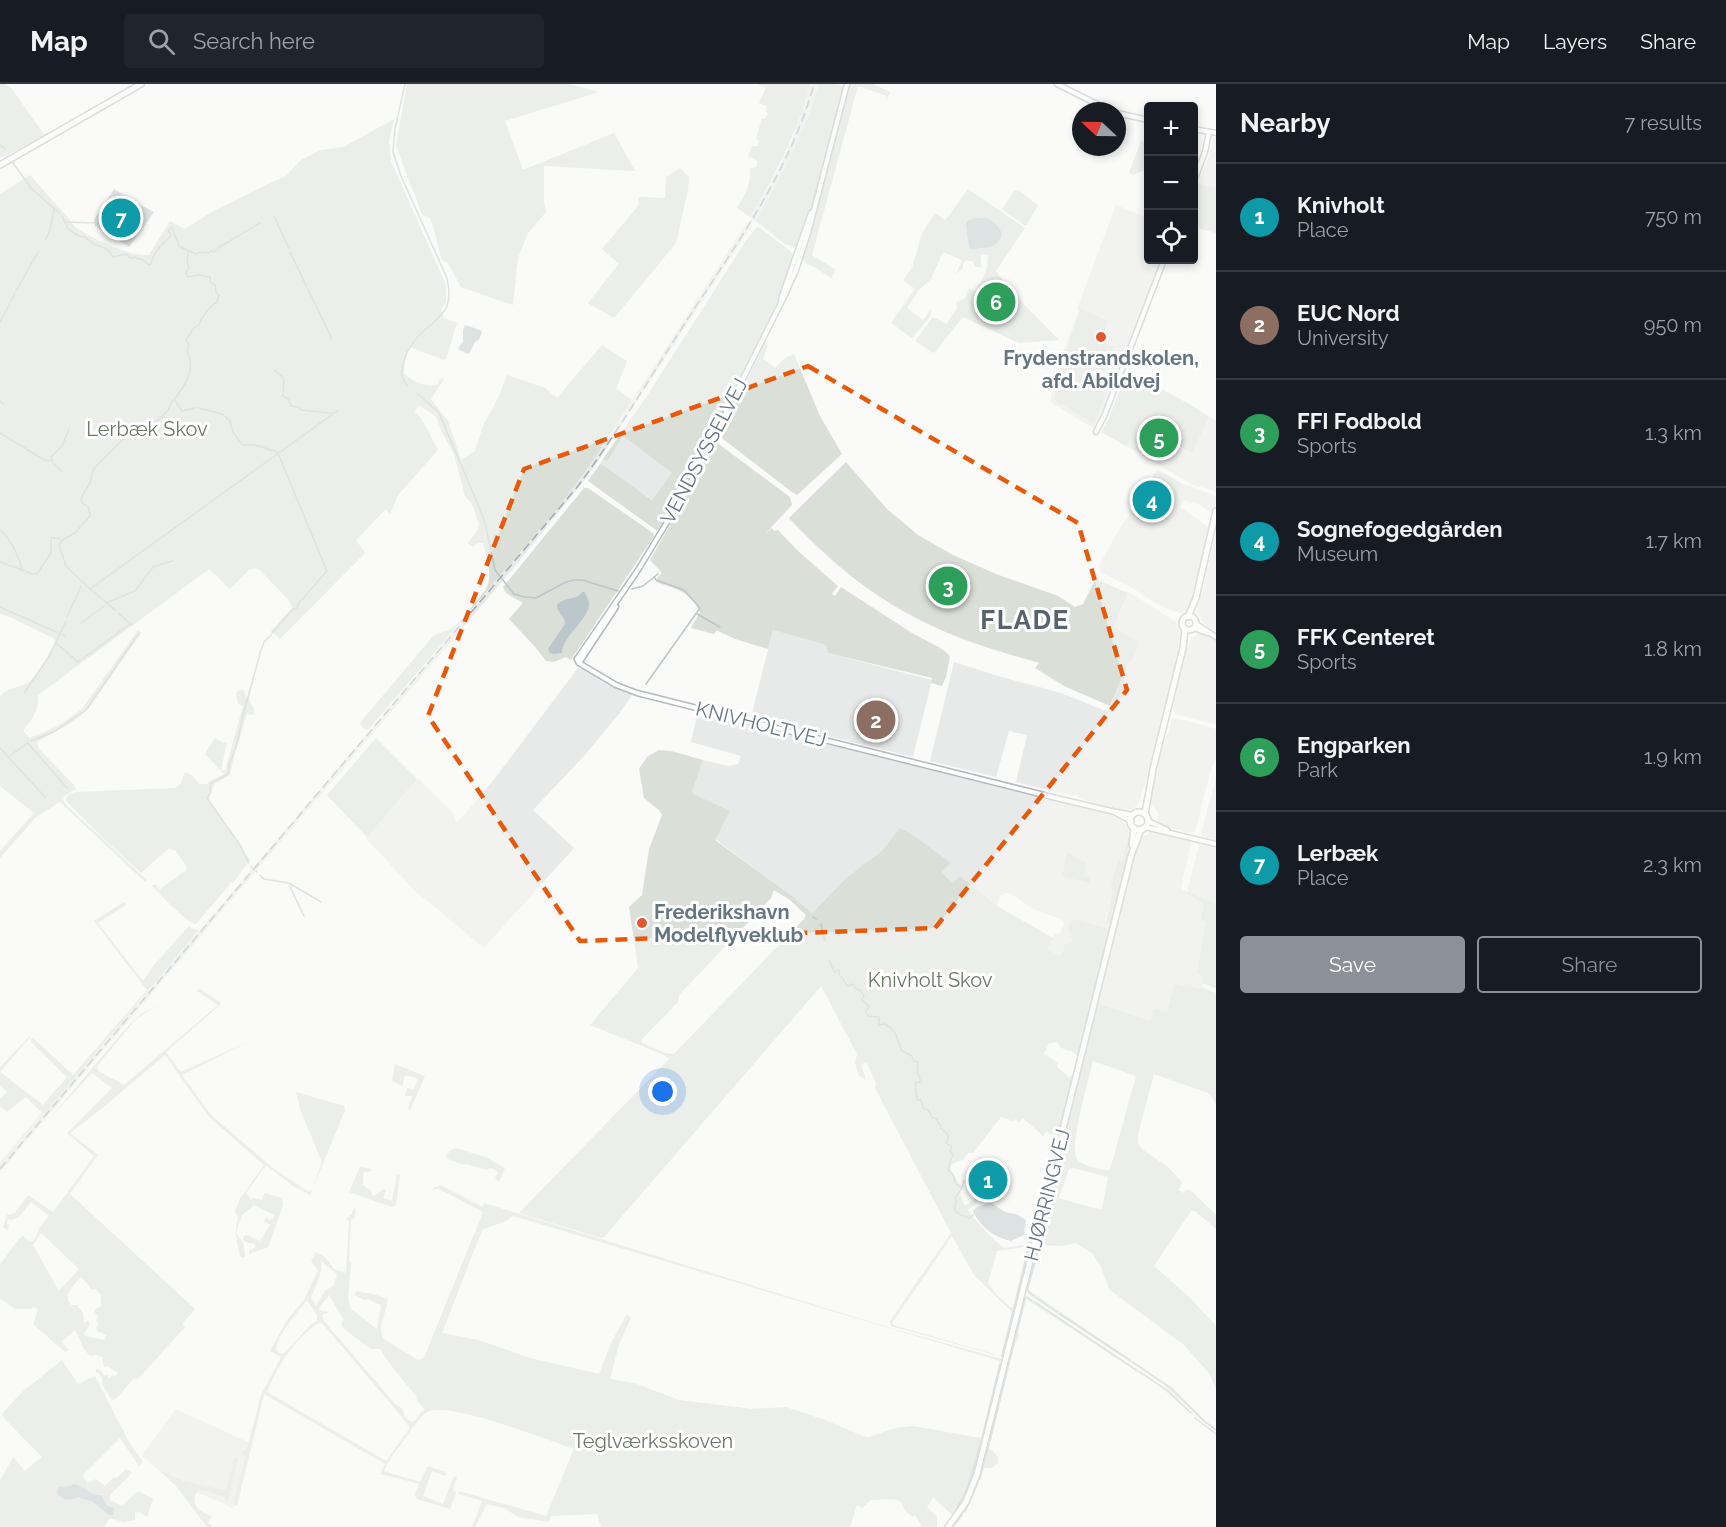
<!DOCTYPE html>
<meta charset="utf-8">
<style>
:root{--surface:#171b24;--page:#20242c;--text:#f1f3f6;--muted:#9ea1a6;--line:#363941;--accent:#8c9099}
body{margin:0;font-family:Raleway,sans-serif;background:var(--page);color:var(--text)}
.controls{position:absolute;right:18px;top:18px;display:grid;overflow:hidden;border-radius:6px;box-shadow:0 3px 9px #0003}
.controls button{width:54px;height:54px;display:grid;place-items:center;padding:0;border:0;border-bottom:2px solid var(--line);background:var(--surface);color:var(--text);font:30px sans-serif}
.compass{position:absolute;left:1072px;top:18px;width:54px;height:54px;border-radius:50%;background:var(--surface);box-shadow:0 3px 9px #0003;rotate:292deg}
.you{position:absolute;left:663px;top:1008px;width:21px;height:21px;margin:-15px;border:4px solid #fff;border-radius:50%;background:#1a73e8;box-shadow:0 0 0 9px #1a73e833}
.badge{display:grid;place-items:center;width:39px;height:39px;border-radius:50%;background:var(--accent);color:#fff;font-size:20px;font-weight:700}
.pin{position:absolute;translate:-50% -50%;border:3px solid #fff;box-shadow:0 2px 6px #0006}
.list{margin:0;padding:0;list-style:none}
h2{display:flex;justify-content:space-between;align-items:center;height:78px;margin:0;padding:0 24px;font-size:26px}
h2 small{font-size:20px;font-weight:400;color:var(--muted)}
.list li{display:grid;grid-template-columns:39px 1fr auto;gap:18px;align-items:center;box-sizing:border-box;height:108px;padding:0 24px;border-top:2px solid var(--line)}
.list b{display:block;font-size:22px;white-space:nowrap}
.list p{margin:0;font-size:20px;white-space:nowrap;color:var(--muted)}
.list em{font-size:20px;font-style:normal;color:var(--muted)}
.actions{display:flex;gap:12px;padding:18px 24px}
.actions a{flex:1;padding:14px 0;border:2px solid var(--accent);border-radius:6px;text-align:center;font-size:21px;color:var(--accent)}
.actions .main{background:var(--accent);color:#fff}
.icon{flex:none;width:33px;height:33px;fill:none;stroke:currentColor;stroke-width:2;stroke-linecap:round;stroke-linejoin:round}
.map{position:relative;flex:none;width:1216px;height:1443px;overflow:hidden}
header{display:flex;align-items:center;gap:36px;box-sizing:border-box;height:84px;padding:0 30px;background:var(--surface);border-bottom:2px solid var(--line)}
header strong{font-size:28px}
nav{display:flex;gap:33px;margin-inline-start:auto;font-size:21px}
.search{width:420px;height:54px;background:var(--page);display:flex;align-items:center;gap:15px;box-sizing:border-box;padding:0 21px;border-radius:6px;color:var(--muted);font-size:22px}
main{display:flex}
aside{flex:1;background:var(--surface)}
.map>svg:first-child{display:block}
.built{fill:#e8e9e9}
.green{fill:#dadfd7;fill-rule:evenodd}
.water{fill:#bbc7cb}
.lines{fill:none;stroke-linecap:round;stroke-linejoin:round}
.stream{stroke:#bbc7cb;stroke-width:1.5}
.secondary-casing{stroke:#b3babf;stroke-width:7}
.primary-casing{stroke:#b5babe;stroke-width:8}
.secondary{stroke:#fff;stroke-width:4}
.primary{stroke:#fff;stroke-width:5}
.rail{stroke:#a2aab0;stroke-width:1.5;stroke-dasharray:9 4.5;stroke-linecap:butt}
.marked{fill:none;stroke:#e8590c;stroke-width:4.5;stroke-dasharray:12 8;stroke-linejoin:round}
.poi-dot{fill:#e4572e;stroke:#fff;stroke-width:2}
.labels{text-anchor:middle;stroke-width:6;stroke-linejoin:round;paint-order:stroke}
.poi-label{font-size:20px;font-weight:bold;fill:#657683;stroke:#fff}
.park-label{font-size:20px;fill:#687a64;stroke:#fff}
.street-label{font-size:20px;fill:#657683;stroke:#fff}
.district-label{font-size:26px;font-weight:bold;letter-spacing:1.5px;fill:#57646e;stroke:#fff}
</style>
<header>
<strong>Map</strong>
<div class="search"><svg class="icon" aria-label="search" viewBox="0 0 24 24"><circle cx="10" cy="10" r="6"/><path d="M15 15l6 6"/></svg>Search here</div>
<nav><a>Map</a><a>Layers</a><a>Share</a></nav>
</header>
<main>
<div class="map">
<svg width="1216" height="1443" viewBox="0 0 1216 1443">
<rect width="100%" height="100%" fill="#fafaf8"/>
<g class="built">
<path d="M810,0H819L800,56L784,91L756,137L754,136L751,140L752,142L735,167L597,379L579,403L511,487L0,1088V1078L42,1028H45L366,651L556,427L593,377L746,140L749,139L752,135L750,133L777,87L793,53Z"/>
<path d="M1213,53L1216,54V104L1198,100L1210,69Z"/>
<path d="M1116,121L1148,134V173L1146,172L1143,181L1156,188L1102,333L1095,345L1050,318L1056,287L1079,226L1077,225Z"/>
<path d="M1209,332L1216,336V407L1193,401L1126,362L1143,334L1172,353V357L1192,369Z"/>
<path d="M623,352L672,389L653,416L600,380L603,375L607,376Z"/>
<path d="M1181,399L1216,412V418L1213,430L1199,420L1198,421L1192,418L1191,420L1184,416L1180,423L1210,444L1192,515L1187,525L1181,529L1161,523L1134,505L1100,488L1098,484L1114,454L1133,425L1153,437L1157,429L1164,432L1170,419L1174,421Z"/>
<path d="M1216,447V549L1203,539L1197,527L1199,516L1202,510Z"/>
<path d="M1129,508L1176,538L1181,548L1176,578L1152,674L1139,719L1133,725L1125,726L1116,725L1081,715L1076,710L1073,712L1016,698L1027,651L1009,647L996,693L930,677L954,578L998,592L1061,609L1108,628L1128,580L1134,573L1138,557L1126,551L1114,543Z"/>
<path d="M773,546L826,561L828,569L932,596L913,673L751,633Z"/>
<path d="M1200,549L1216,555V641L1175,630L1173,621L1187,564L1191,554Z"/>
<path d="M578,584L584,585L608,601L632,611L619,630L584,672L533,726L574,764L484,864L414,806L366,754L418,694L454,730L456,740L493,697Z"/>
<path d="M698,627L1118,732L1127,741L1130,748L1122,778L1118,776L1113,807L1105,838L1111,839L1109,848L1106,844L1068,842L1073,859L1065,863L1061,872H1058L1048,868L1047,865L1055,849L1059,850L1064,840L1063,836L1033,825L1010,809H1006L1000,812L997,822L960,792L952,799L942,788L951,779L883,767L846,794L812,829L791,811L715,755L730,727L692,709L703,676L728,682L738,680L741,672L691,658Z"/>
<path d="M1176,634L1216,645V674L1213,681H1212L1195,748L1191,749L1170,744L1157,737L1159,733L1157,726L1151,721L1150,713L1163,658L1168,650L1171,635Z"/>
<path d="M1216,694V756L1203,753L1201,750Z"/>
<path d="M1150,748L1189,757L1191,759L1181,804L1187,808L1199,761L1216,764V820L1187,810L1204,820L1201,836L1207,837L1197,888L1204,894L1201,905L1167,928L1157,925L1153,927L1150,937L1097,919L1138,759L1140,754Z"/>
<path d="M176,1325L252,1360L233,1425L225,1420L172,1398L142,1371Z"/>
</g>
<g class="green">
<path d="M0,0H5L12,5L45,52L24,64V63L3,73H0Z"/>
<path d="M407,0H570L599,8L505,37L523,86L614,49L635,87L544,82V118L546,128L528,149L518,174L513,221L461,203L448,179L442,176C437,161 436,148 430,134L422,130L396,62Z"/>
<path d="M757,0H810C797,49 776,89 750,133L737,124C744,112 753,99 749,85L756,83L758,77L748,72L752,62H758L759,56L756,55L762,34L765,35L768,29L766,28L767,22L759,19L766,4Z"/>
<path d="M819,0H836L844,2L811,126L798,165L785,160L756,137C783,92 804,51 819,0Z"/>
<path d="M849,0H873L890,8L885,19L887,12L858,2L812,171L836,186L831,194L816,184L805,179L803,175Z"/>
<path d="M394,35L389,57L391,77L446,201V218L441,226L444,234L457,239L446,275L444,276L410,263L405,273L404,290C412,297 428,305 438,300L440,294L444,295L431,315L448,337L461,376L475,367L483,342L499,312L507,291L545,304L557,314L602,261L627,277L616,305L632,316L593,377L556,427L368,646L364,645L360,639L433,552C440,547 448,548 455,542C466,532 476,517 486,505C493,491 487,475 483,459H478L473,463L468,459L478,445L479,440L472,420L465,412L454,370L443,350L436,333L419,321L414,328L421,334L438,366L398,411L390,430L386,425L356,456L365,469L280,555L271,547L292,524L290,518L261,487L256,484L249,486L230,505L209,485L38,611C38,629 33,633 23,647L30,654L58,642L82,625L138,546L141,549L89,624C74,639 56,647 37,658L39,665L73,700L76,705L64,712L63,716L67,722L147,796L145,798L60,718L36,733L0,774V767L34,729L0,702V613C6,603 19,605 29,598C39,591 49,569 55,558L53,554L10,533L0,530V110L30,91L69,135C73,148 120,166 134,170C139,171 144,171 149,171L170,137L185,145L212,128L268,100L286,92L301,76L321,66L344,63Z"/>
<path d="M1141,57L1148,60L1147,65H1148V84L1133,91L1129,89Z"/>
<path d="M680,84L689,93L688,105L676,159L614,234L588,219L619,180L602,165L639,121L638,113L665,114L666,93Z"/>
<path d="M1196,99L1216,104V149L1194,143V106Z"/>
<path d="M968,105L1025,144L996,187L1008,204L1059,256L1019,259L963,233L934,269L915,257L933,233L946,240L957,225L956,218L965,214L969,204L975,207C984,194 988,186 988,171L981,170V183H975L973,178L966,176L963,179V184L956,190L962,176L943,168L931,195L918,207L907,224L923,236L931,225L930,233L912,254L891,239L915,205L903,196L912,184L922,149L935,129L945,136L948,133Z"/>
<path d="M1015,106H1018L1038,121L1026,142L1002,125Z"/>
<path d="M758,143L789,166L794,171L782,209L710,355L686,400L658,446H656L588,397L600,380L603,381L652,416L672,389L623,352L607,377L603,375L647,312L747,155L756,144Z"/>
<path d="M1081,225L1108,237L1101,257L1113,263L1101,295L1110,299L1094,339L1054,316L1058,290Z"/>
<path d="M765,259L768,261L763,275L775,284L785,274L794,270L820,332L842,370L797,411L792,408L719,352Z"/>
<path d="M1126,291L1158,303L1189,320L1209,333L1192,369L1171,357L1173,355L1171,353L1143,334L1126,362L1101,348L1109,334Z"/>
<path d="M716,358L790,413L792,421L764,451L772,444L774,447L778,446L798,467L838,502L832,510L835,512L841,503L912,549L942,565L950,572L946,593L942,602L931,599L932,594L828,569L826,561L773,546L768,565L735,555L718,547H716L714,550L691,544L700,528C690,507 676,505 656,498L657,494L662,489L650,476L692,403Z"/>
<path d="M846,378L887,425L918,451L953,471L996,490L1058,512L1075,523L1083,520L1095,496H1098L1128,509L1114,543L1126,551L1139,557L1134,573L1128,580L1110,622L1064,602L1035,584L1039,579C1001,568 962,557 926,539C872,513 830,478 789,434Z"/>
<path d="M1158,386L1181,399L1174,421L1148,402L1156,387Z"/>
<path d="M584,404H588L653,449L654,452L571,576L566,573L554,578L546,577L536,564L509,535L523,519L506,509L503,503Z"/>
<path d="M240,606H243L246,612L249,614L250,619L254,625V630L250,631L247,628C242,650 234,669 230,691L214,700L209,716L250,776L233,799L229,798L230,800L196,840C185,837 161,811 152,802L156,800L159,806L178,792L182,788L186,787L187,783L176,767L169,764L141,789L102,753L66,717V714L70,710L76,708L175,704L181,700L185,688L193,692L199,700H207C210,695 219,694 224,690L205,670L215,654L224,659L227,658L221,686L225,687L243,622L238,620L236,609Z"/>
<path d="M376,654L417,695L367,753L327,711Z"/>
<path d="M659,666L671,667L703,676L692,709L730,727L715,756L791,811L812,829L846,794L882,767L900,744L914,752L951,779L942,788L952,799L960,792L997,822L1053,854L1047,865L1049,868L1051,867L1058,872L1059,871L1061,872L1065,864L1063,862L1064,860L1073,859L1068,842L1072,835L1106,844L1109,848L1078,972L1070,966L1068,967L1060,963L1057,958L1049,959L1044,970L1058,979L1057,983L1067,991L1068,994L1073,991L1058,1051L1049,1050L1047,1047L1043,1052L1023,1034L1019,1038L1015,1035L1012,1037L1001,1033L973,1069H968L964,1075L950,1081V1085L962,1104L960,1110L965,1122L976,1114L978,1118L968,1126C979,1141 989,1152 1004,1164L1031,1160L1003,1273L891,1242L890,1237L951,1149L875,1004L876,999L867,979L861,980L866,996L859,992L855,979L857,970L821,902L604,1153L601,1154L519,1129L669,975L664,971L590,941L638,884L629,823L642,811L649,765L662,731L659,726L644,714L639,685L647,673ZM774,806L790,816L806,831L804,835L674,970L665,969L641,958L642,955L678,918L679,911L771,814ZM952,1152L974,1191L1012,1228L1001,1272L893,1241L892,1239ZM1025,1163L1027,1164L1013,1223H1010L995,1209L988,1199L997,1167Z"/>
<path d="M1130,748L1131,752L1126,782L1111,839H1106L1113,807L1111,803L1118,776L1122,777Z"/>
<path d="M1068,768L1079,776L1086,778L1083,792L1090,794V799L1062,792Z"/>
<path d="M1187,808L1216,820V904L1202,899L1204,893L1197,889L1206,838L1201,836L1204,820L1187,810Z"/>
<path d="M124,818L126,821L98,839L143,897L155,880L189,842L192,845L199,846L45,1029L40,1027L26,1013L7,1028L0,1022V1014L7,1008L0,1001V983L29,953L31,952L0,988L43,1021L67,993L33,960L31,958L32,953L73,991L147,906L94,837Z"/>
<path d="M1175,900L1200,905L1201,903L1216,909V1021L1211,1012L1208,1009L1154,990L1138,1050V1059L1143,1066L1168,1083L1182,1098L1180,1104L1178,1106L1183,1109L1186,1106H1190L1216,1131V1145L1195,1127H1191L1154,1182L1190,1214L1216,1242V1305L1209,1289L1184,1261L1110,1206L1100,1181L1092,1169L1075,1159L1061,1162L1041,1161L1028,1206L1171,1303L1216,1347L1204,1338L1163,1300L1029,1211L1026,1207L1097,919L1150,937L1153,927L1157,925L1167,928ZM1093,977L1136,992L1110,1086C1101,1086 1080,1082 1076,1073C1070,1060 1089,994 1093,977ZM1073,1084L1108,1093L1102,1125L1093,1124L1059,1114L1069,1085Z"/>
<path d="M199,904L221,919L220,921L166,968L181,988L248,958L182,991L211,1031L274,1085L309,1108L312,1106L322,1078L300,1025L296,1008L344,1022L345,1026L310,1111L293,1102L266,1081L246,1109L251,1116L253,1114L262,1116L265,1109L282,1114L283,1121L268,1163L249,1170V1166L255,1164L256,1161L252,1159H248L243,1156L244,1152L247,1151L260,1157L270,1141L264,1137L266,1133L270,1136L273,1135L274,1131L254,1121L242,1131L237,1146V1150L243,1159L245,1172L243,1174L240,1172C237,1157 234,1149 238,1134L235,1127L240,1115L264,1081L209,1033L165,971L100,1026L70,1049L98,1071L70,1110L195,1225L182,1240L185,1243L138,1295L134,1294L116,1315L112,1316L102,1300V1293L96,1288V1285L101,1286L104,1292L108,1291V1295L113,1291L115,1293L118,1289L108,1282L104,1283L102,1273L97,1271L90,1272L84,1265L75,1246L61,1258L69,1266L65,1268L34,1241V1238L38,1225L33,1223L31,1225H15L0,1214V1181L18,1156L23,1152L30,1158L33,1157L38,1149V1146L49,1132L31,1118L19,1133L12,1136L9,1135L7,1138L9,1143L7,1146L3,1143L7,1131L15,1129L28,1111L53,1128L94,1072L67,1049L112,1004L92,989L51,1033L127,943L141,930L158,921L136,935L97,982L98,987L124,1001L218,921L197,907ZM41,1149L79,1185L59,1207L33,1161ZM82,1193L92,1206L95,1205L101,1211V1222L95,1226V1229L98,1232L96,1237L99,1240L96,1244L97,1247L106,1251L105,1256L85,1252L84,1249L89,1242V1237L84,1239L83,1229L77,1221H71L68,1217L67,1210C73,1204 76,1196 82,1193Z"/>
<path d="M395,980L425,992L410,1027L408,1024L412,1012H405L407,1004L414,1006L418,995L410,992H405L402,1002L392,997Z"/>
<path d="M456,1064L485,1073L505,1084L499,1098L495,1094L498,1089L496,1086L490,1084L487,1086L466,1080L464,1081L448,1075L446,1073L449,1067Z"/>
<path d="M360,1083L372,1085L370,1088H364L363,1092V1101L371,1107L372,1111L374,1112L383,1105L386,1106L383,1114L392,1117L397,1090L400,1091L396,1121L392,1123L349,1108Z"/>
<path d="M440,1101L483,1123L484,1119L887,1243L1002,1275L974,1389C968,1405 962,1419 953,1432L933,1413L927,1423L937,1433V1443H921L920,1439L915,1431L913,1433L905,1427L901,1418L894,1415L871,1416L862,1424L857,1421L850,1443H601L597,1430L551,1432L549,1438L518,1433L504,1424L487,1420L475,1443H472L482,1417L458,1410L459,1407L546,1432L574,1365C549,1356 446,1316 427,1328C418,1333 395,1370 387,1380L384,1387L420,1398L428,1382L446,1388L445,1392L432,1387L423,1412L443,1420L454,1392L457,1393L453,1405L456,1409L450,1425L417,1415L415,1410L419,1401L417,1399L380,1390L385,1380L264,1310L237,1422L234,1421L233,1420L246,1372L241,1369L247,1365L261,1311L281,1273L270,1267L287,1236L304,1216L318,1186L311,1177L316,1168L326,1174L334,1185L346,1189L349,1137L346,1135L352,1130L353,1125L356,1124L355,1133L351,1136L349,1177L351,1179L348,1214L351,1225L377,1245L381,1221L368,1215L364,1216L355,1211L356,1207L373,1210L388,1215L381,1243L382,1254L418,1276L424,1274L483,1128L439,1105H433L434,1103H438ZM513,1132L1000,1277L981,1354L913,1342L896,1344L869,1353L863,1352L825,1336L786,1323L752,1325L679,1316L637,1300L610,1295L619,1260L631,1234L627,1230L611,1259L599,1290L530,1274L478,1256L442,1249L482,1146L508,1136ZM321,1177L337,1190L334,1201L325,1207L316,1222L311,1214C315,1203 323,1189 321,1177ZM329,1211L344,1236L342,1237V1242L348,1248L371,1265H380L393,1284L417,1313L416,1315L425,1326L422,1327L414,1338C406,1337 404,1332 403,1325L396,1321L324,1237L322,1231L329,1228L320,1226L319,1224ZM307,1216L317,1231V1237L310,1241L285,1269L280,1270L276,1266C279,1247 296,1231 307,1216ZM321,1238L402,1333L410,1344L386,1377L267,1308C278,1282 295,1252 321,1238Z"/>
<path d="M1024,1213H1026L1033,1216L1162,1302L1175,1312L1191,1330L1161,1303L1026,1215L1018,1248L1019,1254L1015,1259L989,1364C995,1369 998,1371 998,1379L992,1384H984L981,1395L978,1396Z"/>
<path d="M62,1276L78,1300L95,1292L129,1358L143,1378L139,1382L120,1354L82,1392L88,1399L96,1395L105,1402L114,1393L117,1394L126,1385L132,1389L110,1411V1416L122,1422L138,1407L153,1415L147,1433L139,1428L135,1429V1436L124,1438L110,1434L104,1443H0V1397L13,1373L25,1387L42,1373L5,1335L2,1330L21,1309Z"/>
<path d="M235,1373L238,1374L228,1417L225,1418V1413L199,1405C188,1419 198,1428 212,1432L208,1438L212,1443H207L176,1402L160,1387L184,1397L226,1407Z"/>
</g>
<g class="water">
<path d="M114,105L131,115L126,121L120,117L116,119L107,136L127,149L140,130L132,125L135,118L154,128L129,163L95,142L94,136Z"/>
<path d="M975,134C977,134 982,134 985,134C996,137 1008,150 997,159C990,166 982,162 974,166L969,164L966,140L968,137Z"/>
<path d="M465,241L480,246L482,248L479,256L475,258L469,270L459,266L458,264L463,258V246Z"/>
<path d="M582,508H585C586,513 590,517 589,522C586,538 561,554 562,569L554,570L550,569L548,565L550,562L565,540C565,532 557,529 557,521C565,512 576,517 582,508Z"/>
<path d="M990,1118L1005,1128L1016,1130L1026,1136L1024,1151L1011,1157C994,1153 980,1143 973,1127L976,1124Z"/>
<path d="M74,1400C84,1402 91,1413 102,1411L107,1422L115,1424L113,1431H109L93,1418L78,1413C69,1416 64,1417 57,1410L58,1403L70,1402Z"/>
</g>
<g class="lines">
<g class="stream">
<path d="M405,0L395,45L393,68L401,92L447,194C449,206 451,215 445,226C441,232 436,236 432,240C419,250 408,261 404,277C401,287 400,294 408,302"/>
<path d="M0,61L5,65"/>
<path d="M13,79L31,104L59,129"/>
<path d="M62,132L68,145L79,152L85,153L95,161L102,163L108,166L113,173L127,170L130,174L135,173L138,175H142L149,181L151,180C152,171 162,159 170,153L171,151L168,147L172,143L179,162L189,167L187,175L189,184L186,188L187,191L188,193L198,191L210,193V198L215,201L216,209L219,211L217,218C211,221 201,234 199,241L194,244L186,256L189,262L187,266C197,286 184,304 171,319C170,329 151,342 142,347C138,349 133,349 129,351C123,355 95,382 93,387C90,395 93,396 87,404C82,411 77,419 88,422L90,432L75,449L62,456L59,461L66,482L92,507"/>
<path d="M274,132L289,165"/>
<path d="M66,138L95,139"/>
<path d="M46,155L50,146L54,125"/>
<path d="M218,164L260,139"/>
<path d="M190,167L196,170L202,168L209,169L211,167L215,168L216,166"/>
<path d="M290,168L307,203"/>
<path d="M17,205L38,168"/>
<path d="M308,205L332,255"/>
<path d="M11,217L15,209"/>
<path d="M0,238L10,220"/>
<path d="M274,286L284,294L283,312L288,315L291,322L298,323L301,326L331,329"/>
<path d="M417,309L439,329L479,423L485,439L495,486L514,510L524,513L536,514L566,498L574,496H582L618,507"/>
<path d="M0,317L3,320"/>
<path d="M175,317L182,327L195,324"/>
<path d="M199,324L222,330L230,337L233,348L240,358L244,361C261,359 263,366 276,367L278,369L327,487L298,520L297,524L292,526L272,549"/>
<path d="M0,349L46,377L52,376"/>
<path d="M52,376L51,373L62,362L69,345"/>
<path d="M52,377L54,381L63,388"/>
<path d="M0,445C10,456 19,471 22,486"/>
<path d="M0,478L25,487"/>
<path d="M39,487L51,469V453L60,455"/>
<path d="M27,488L33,490L38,489"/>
<path d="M90,505L337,327"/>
<path d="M632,505L643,502L658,490"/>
<path d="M94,508L115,526"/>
<path d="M106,519L135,507L153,483L172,477"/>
<path d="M0,523L65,552"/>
<path d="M118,529L132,541"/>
<path d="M697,530L720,543"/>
<path d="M67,533L81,502"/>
<path d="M80,540L104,522"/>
<path d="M56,559L78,578L130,540"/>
<path d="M646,600L700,524L684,506L656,496L654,493"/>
<path d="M24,609L50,571L66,537"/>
<path d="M31,657L55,647L86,626L139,549"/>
<path d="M0,664L45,713"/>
<path d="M8,673L28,659L67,704"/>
<path d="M210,700L228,690L229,681L237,660L242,635L261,566L264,558L271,551"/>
<path d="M210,702L211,708L207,714L240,761L249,779"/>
<path d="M251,782L252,784"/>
<path d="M256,787L257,788"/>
<path d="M260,791L264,795L289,799L321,818"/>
<path d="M291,801V805L304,832"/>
<path d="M813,833L816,835"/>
<path d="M821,840L825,857"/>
<path d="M829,876L834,888L839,886V891L842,893L846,900L848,902L853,900L855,904L861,907L864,912L862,916L869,922L866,927L868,932L879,933V941L885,940C897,947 897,955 902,967L912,972L914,977L918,978L917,983L918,986L917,988L920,995V998L915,999L917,1016H921L923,1024L928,1026L933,1034L937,1035L938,1038L941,1042"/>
<path d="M941,1044L948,1051V1055L946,1059L952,1063L950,1067L953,1071L950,1077L949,1086L954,1092L955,1099L962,1104L955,1114L957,1118L955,1120V1127L959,1130"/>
<path d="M962,1104L964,1097"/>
<path d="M961,1131L970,1134L974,1130"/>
<path d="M1034,1212L1027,1206L1046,1139"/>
<path d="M1027,1213L1032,1217"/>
<path d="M1037,1214L1057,1228"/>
<path d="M1035,1218L1136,1286"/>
<path d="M1060,1230L1130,1276"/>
<path d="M1002,1272L1027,1172L1029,1154L1042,1112"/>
<path d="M1010,1275L1025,1214"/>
<path d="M1133,1278L1171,1304L1204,1337L1216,1346"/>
<path d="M1140,1288L1168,1307L1191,1329"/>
<path d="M1195,1334L1216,1350"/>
<path d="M982,1355L1000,1280"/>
<path d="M990,1356L1009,1278"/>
<path d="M979,1396L989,1360"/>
<path d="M955,1428L967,1405L981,1358"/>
<path d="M965,1428L978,1399"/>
<path d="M953,1443L962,1431"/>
</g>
<defs>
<g id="secondary">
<path d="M1057,0L1111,27"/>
<path d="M1117,29L1148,36"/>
<path d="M1194,45L1216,49"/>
<path d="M1194,97L1205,68L1209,48"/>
<path d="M781,215L811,129"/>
<path d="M1096,348L1105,330L1164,176"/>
<path d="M1196,540L1216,553"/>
<path d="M1194,544L1207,549"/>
<path d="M577,575L638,486L689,402L784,213L796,186L808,149L847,0"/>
<path d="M577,575L579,579L616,601L637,609L1052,713L1111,727L1133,731"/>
<path d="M579,579L616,523"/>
<path d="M1112,727L1131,737"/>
<path d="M1148,737L1167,746"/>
<path d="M1145,743L1216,760"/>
</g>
<g id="primary">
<path d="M0,81L141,0"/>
<circle cx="1189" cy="539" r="7"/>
<path d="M1188,533L1196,514L1216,427"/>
<circle cx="1139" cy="737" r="9"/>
<path d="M1145,730L1153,685L1183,564L1185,545"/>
<path d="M1132,761L1134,744"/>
<path d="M948,1443L966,1418L977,1390L1131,772L1141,745"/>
</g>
</defs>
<use href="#secondary" class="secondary-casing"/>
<use href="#primary" class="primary-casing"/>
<use href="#secondary" class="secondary"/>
<use href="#primary" class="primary"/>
<path class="rail" d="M0,1085L578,402C618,348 652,290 689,233C737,159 790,87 814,0"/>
</g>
<path d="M0 0H1216V1443H0ZM808,282L1078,439L1127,606L935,844L580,857L428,632L524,385Z" fill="#fafaf8" fill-opacity=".55" fill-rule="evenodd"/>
<path class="marked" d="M808,282L1078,439L1127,606L935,844L580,857L428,632L524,385Z"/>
<g class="poi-dot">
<circle cx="1101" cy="253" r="6"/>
<circle cx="642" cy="839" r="6"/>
</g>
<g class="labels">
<g class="poi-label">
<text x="1101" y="281">Frydenstrandskolen,<tspan x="1101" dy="23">afd. Abildvej</tspan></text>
<text x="654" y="835" text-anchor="start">Frederikshavn<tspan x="654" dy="23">Modelflyveklub</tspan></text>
</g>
<g class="park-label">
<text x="147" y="352">Lerbæk Skov</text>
<text x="930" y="903">Knivholt Skov</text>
<text x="653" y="1364">Teglværksskoven</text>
</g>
<g class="street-label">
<text transform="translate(704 367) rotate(-62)" y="7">VENDSYSSELVEJ</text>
<text transform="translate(761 640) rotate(14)" y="7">KNIVHOLTVEJ</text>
<text transform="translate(1047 1111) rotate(-76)" y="7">HJØRRINGVEJ</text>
</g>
<g class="district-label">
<text x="1025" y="545">FLADE</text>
</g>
</g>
</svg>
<div class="controls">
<button>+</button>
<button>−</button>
<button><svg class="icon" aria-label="locate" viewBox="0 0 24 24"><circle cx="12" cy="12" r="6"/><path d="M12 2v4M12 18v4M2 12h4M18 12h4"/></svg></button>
</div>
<svg class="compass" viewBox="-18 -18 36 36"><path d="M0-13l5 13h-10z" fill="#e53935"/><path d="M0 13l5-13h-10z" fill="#9ea1a6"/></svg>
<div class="you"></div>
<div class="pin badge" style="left:988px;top:1096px;background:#0f9aa8">1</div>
<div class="pin badge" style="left:876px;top:636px;background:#8d6e63">2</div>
<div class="pin badge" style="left:948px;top:502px;background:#2e9e5b">3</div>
<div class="pin badge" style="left:1152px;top:416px;background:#0f9aa8">4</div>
<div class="pin badge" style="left:1159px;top:354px;background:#2e9e5b">5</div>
<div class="pin badge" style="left:996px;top:218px;background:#2e9e5b">6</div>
<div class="pin badge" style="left:121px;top:134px;background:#0f9aa8">7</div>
</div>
<aside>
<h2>Nearby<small>7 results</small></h2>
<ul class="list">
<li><span class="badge" style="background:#0f9aa8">1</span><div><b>Knivholt</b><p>Place</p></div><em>750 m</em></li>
<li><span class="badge" style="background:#8d6e63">2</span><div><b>EUC Nord</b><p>University</p></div><em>950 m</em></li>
<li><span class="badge" style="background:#2e9e5b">3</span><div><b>FFI Fodbold</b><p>Sports</p></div><em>1.3 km</em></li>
<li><span class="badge" style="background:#0f9aa8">4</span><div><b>Sognefogedgården</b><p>Museum</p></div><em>1.7 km</em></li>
<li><span class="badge" style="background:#2e9e5b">5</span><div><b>FFK Centeret</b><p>Sports</p></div><em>1.8 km</em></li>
<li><span class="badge" style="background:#2e9e5b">6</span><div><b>Engparken</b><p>Park</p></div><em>1.9 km</em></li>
<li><span class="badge" style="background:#0f9aa8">7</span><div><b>Lerbæk</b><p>Place</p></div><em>2.3 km</em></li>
</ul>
<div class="actions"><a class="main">Save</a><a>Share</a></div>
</aside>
</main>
